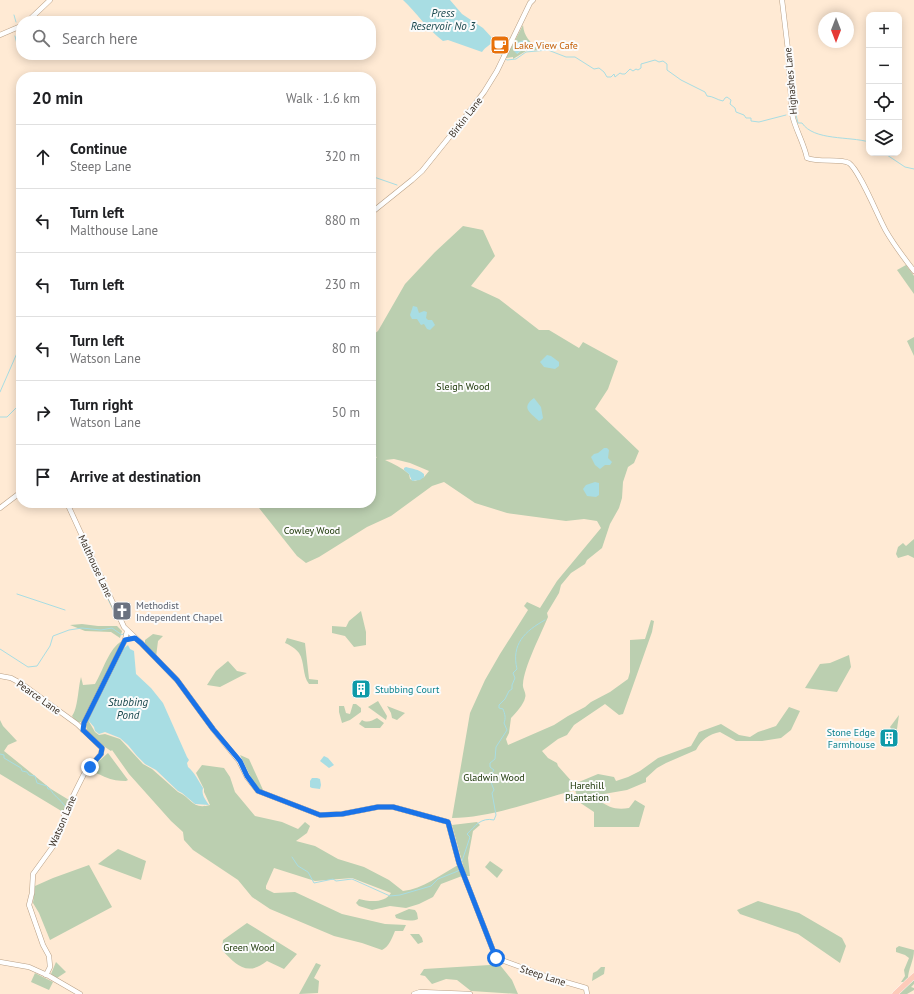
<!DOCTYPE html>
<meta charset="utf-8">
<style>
:root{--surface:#fff;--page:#f2f2f2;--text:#202124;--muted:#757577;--line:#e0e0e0}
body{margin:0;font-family:"PT Sans",sans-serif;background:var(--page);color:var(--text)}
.controls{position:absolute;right:12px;top:12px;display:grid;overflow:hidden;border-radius:8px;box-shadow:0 2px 10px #0003}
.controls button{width:36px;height:36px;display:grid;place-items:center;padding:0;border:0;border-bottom:1px solid var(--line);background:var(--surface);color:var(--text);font:20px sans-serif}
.compass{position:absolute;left:818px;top:12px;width:36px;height:36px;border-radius:50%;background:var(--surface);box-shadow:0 2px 10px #0003;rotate:180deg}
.stop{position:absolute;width:12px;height:12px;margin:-9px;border:3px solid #1a73e8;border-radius:50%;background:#fff}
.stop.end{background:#1a73e8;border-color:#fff;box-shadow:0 1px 4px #0008}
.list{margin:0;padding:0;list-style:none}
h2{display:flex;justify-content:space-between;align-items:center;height:52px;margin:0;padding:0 16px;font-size:17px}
h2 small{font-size:13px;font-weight:400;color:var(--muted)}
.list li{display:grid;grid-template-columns:26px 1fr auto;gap:12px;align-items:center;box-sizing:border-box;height:64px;padding:0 16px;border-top:1px solid var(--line)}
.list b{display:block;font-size:15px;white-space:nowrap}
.list p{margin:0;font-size:13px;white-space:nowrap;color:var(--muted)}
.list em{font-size:13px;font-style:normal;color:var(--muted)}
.icon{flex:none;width:22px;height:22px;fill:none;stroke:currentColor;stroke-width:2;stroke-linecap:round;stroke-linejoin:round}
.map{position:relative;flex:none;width:914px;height:994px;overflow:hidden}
.search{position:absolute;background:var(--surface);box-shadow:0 2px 10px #0003;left:16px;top:16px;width:360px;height:44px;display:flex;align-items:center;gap:10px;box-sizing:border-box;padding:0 14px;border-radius:16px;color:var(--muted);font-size:15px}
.panel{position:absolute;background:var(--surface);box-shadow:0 2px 10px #0003;left:16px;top:72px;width:360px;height:436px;border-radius:16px}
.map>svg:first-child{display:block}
.green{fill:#bbcfb0;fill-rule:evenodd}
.water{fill:#a8dde3}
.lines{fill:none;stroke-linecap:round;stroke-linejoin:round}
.stream{stroke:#a8dde3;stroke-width:1}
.minor-casing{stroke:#b9a086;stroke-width:5.5}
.major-casing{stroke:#fff;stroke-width:6}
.minor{stroke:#fff;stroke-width:4.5}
.major{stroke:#fdcbba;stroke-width:5.5}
.route{stroke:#1a73e8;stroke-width:5}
.labels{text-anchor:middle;stroke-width:4;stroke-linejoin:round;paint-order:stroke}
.food-label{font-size:10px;fill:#c56008;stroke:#fbfbfb;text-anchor:start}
.street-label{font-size:10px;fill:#382e23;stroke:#fbfbfb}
.park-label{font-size:10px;fill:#163200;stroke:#fbfbfb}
.worship-label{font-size:10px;fill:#5b616d;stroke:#fbfbfb;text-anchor:start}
.culture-label{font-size:10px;fill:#0d838f;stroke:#fbfbfb;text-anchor:start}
.water-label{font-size:11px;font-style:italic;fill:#18474d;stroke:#fbfbfb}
</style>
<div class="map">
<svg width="914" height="994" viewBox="0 0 914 994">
<rect width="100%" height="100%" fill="#ffead4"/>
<g class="green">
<path d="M523,25C524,37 530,41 538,50L526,51L513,59V57L506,58ZM526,40L527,46L517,54L521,41Z"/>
<path d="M463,226L483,230L495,256L471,286L499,299L539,330H549L579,348L583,342L618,361L608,389L595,409L639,451L634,463L628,467L623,482L622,498L619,508L610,524L602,548L587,560L585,564L571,573L561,585L559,593L547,613L548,617C541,634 524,667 523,684C522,688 527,693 525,698C524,704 515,714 511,718L509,733L506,739L508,745L554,725L568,716L585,707L591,702L610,692L628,679L630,672V640L645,639L651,620L654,621L652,632L623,714L619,715L605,704L574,725L567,735L558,739L542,751L548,758L557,763L558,766L574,784L598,774L614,777L616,781L628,777L640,771L658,758L691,746L699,732L721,724L739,735L750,737L758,732L776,726L789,707L800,711L791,730L781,738L762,741H736L720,732C709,734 701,740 696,750L666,763L657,768L646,778V782L627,790L598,795V799C608,808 617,810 629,808L635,800L645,806L639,827H594V812L579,802L575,790C537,800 491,818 452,818L470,713L485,680L500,654L528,610L524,606L527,602L540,608L557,581L601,528L597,521L584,519L566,521L507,513L475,503L444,482L432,486L391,516L367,527L319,557L306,563L297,556L259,508L253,503H371V456L377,458L371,448V336L378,331L405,284L435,252ZM394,459L410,463L429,471L424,477L415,481L410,479L409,474C402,468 394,464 385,460Z"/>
<path d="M906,265L914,276V294L897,270Z"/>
<path d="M914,337V356L907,341Z"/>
<path d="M914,539V558L908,555L898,558L896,554L898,547L903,543L906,546Z"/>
<path d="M361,611L366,632V645L354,647L345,636L332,633V626L346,627L349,621Z"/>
<path d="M82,624L98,626H117L122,631L120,638L111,632L85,631L70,625Z"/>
<path d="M153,634L163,636L158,641L156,657L145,643V640Z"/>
<path d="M287,638L305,643L309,679L318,680V684H309C302,675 305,662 299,653C296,649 290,645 285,643Z"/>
<path d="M122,641V643L84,721L77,723L72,716C78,709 78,688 81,677L83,685L95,684C103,671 109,648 122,641Z"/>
<path d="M849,655L851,667L837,692L805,688L820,664L830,663Z"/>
<path d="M228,661L237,671L247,673L220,687L207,685L216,671Z"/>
<path d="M378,701L387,716L386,720L368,707Z"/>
<path d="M353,704H356L361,708V712L350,720L342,723L339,712V706H344L346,713L350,714Z"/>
<path d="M387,706L405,713L397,720L392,718L391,713Z"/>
<path d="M899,715L896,736L890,727Z"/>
<path d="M377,718L384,723L380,728H365L359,724L362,720C367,723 372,721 377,718Z"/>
<path d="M0,720L3,726L17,741L8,745L4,751L51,789L69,800L63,812L0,774Z"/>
<path d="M88,720L95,732L99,735L105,734L120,739L143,764L152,769L178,792C192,798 192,810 210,805L204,792V789L196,773L202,765L224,768L230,777L235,792L255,816L282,822L298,829L305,822L310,826L307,833L296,841L315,846L338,859L364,867L389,880L403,891C423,889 440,875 458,865L462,876L441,884L433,897L419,904L406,908L390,906L372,910L359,906L356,903L359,899C370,902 385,903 391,893L352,878L315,881L274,868L266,886V889L274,893L295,892L342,914L385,924L406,925L403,931H395C392,938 389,947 382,950L362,943L334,936L270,909L252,897L238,880L193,850L184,840L183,832L171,821L129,774L112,750L111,751C102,744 80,733 88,720Z"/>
<path d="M108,753L128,780L126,781C119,781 112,780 105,777C100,775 98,773 92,773L89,770Z"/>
<path d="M240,755L249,759L264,792L256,788Z"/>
<path d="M477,822L480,825L473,831L468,858L470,876H466L452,825Z"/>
<path d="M118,849L146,861L141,880L98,864Z"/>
<path d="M490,861L503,870L497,878L485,867Z"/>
<path d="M89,865L112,907L50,940L39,913L33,903L35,886L53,878Z"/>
<path d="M758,901L799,913L842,938L846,946L840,963L798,934L740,914L737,910Z"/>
<path d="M409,909L415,910L417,913L418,919C412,922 403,920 396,918L395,915Z"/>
<path d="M247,923L297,954L284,969L267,961C247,977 236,965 222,950L223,940Z"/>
<path d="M410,934H419L422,938L423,942L418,944Z"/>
<path d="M899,946L914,950C914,961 908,969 908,979L905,982H901L905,976L904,970L909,958L905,955L896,952V948Z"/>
<path d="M494,960H496L512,980L518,994L471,991L457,980L446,979L432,984L425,976L420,975L424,969L490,965Z"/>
<path d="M56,962L66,972L57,978L51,974Z"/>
<path d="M316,963L321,965L314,978L319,981L318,993L299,994Z"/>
<path d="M601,967H605L604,974L592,981L593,973L597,971Z"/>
<path d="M35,973L53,982L49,990L31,982Z"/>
<path d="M914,979V984L911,987L914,988V990L907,994H899Z"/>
</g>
<g class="water">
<path d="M403,0H450L462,14L483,28L494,40C491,45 486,46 482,52L448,40L443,41C427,29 417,13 403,0Z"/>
<path d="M525,40L528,41L529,44L517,54L514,51L518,42Z"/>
<path d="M413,306L417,307L419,313L424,311L427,312L426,318L428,320H432L435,325L430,330L427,329L424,324L421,325L417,319H412L410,315Z"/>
<path d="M547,355L551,356L559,362V366L555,369L544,367L540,362Z"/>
<path d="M534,398L541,407L543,418L541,420L539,421C531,413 520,408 534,398Z"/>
<path d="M604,448H607L609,450L608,458L612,462L610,465H605L600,469L595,465L591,457L594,454L598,453Z"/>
<path d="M406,467C413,469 418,469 424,474V477L420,480L412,481L409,474L404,470V468Z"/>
<path d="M595,482L599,483V495L596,497L587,496L583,489L586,485Z"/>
<path d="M128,645L130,649L134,651L136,674L151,688L163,703L187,757L189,760L187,763L188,767C195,773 198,780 203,788C201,795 206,800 209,805L195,804L182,793L178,791L156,770L145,764L137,756L128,745L120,738L105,732L99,734L95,731L94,727L88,720L123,649Z"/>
<path d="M324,756L328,758L334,765L329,768L320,761Z"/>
<path d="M312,778H317L320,779L321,785L320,789L312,788L310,787V781Z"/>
</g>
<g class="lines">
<g class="stream">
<path d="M14,15L16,22"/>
<path d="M15,36L17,44"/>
<path d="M494,40L502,56"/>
<path d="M504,58L507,60L516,59L526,52L548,50L566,57H575L594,69L599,68L604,72L607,77H611L614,74L615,77L620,73L622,74H625L630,69L633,71L636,69L638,70L641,68V64L655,60L659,62L663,61L667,64V70L681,80L705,92L707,96C713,96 717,100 723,101L725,98L727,97L731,100L730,104L735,108L736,112L744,115L746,118H751V121L759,122L786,115"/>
<path d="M796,115L798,123H802C814,141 849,136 869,142"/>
<path d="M884,153L905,167L914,169"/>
<path d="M371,176L397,185"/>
<path d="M0,392L21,344"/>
<path d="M0,417H7L18,406L21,401"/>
<path d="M81,542L116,616"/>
<path d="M17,594L65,610"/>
<path d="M114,601L118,607"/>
<path d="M0,649L28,667L37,666L50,646L53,636L69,630L82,628L101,630L112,628L122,635L125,632"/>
<path d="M0,754L4,755V758L21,768L22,771L27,772L29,775L35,776L37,783L47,786L48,789H50C54,796 60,799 65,806"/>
<path d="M68,812L70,816"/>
<path d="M292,857L298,866L308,872L314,883L333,879L336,881L352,879L390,896L400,895L431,886L438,879L458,871L459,869"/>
<path d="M461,864L470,837L467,834C475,826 481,817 494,820L496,815L492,793L494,790L489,777L494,770L490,767V763L495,759L496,747L507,730L504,723C506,718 505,714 503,709L499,708V705L505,699L509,691L512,689V685L515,678L513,673L517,669C511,644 525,631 545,620"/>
</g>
<defs>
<g id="minor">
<path d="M782,0L788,50L792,114C795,129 804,143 807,158C819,163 841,158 849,163C860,171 878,217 886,231C894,245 904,258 914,271"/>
<path d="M28,21L50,0"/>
<path d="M0,35L21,26"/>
<path d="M371,213L412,180L422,171L463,120L484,92L497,71L530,3L533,0"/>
<path d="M67,503L124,627L141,643L177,680L213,729L239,761L247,777L258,791L320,815L342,814L378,807H393L448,822L459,863L496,958L548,977L586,988L587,994"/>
<path d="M0,508L21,492"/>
<path d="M0,676L11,678L22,684L77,724L102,748L101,754L84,774L75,792L66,811L54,845L33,874L32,893L29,905L43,945L49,956L50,967L46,975"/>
<path d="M83,730L84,723L125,640L127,631"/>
<path d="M0,962L29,967L49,976L80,994"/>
<path d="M414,994L420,992L470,994"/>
</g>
<path id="major" d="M895,994L914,976"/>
</defs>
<use href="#minor" class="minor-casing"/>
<use href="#major" class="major-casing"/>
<use href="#minor" class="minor"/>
<use href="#major" class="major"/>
</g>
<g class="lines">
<path class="route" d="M90,767L101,754L102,748L83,730L84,723L125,640L135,638L141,643L177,680L213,729L240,761L247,776L258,791L320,815L342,814L378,807H393L448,822L459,863L496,958"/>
</g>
<defs>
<symbol id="cafe-square" viewBox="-11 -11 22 22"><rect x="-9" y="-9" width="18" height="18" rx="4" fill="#e8710a" stroke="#fbfbfb"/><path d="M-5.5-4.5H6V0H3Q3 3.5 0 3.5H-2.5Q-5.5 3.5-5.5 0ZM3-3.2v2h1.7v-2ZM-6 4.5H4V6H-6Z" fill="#fff"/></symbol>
<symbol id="church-square" viewBox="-11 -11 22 22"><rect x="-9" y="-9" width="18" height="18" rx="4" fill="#6b7280" stroke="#fbfbfb"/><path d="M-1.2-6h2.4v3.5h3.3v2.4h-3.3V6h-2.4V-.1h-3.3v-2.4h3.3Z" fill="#fff"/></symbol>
<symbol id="building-square" viewBox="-11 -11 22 22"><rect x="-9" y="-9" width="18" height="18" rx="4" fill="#0f9aa8" stroke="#fbfbfb"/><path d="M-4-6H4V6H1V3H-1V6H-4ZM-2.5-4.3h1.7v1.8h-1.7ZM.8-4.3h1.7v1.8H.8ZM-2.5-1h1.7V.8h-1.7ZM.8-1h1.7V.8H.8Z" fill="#fff"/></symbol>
</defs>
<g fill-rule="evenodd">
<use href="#cafe-square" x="489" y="34" width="22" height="22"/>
<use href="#church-square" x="111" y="600" width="22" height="22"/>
<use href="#building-square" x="350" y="678" width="22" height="22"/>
<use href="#building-square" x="878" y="727" width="22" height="22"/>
</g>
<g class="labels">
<g class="food-label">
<text x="514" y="49">Lake View Cafe</text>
</g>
<g class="street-label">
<text transform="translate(790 81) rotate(-95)" y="4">Highashes Lane</text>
<text transform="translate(465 117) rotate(-52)" y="4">Birkin Lane</text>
<text transform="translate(96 566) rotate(65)" y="4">Malthouse Lane</text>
<text transform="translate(39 697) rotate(35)" y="4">Pearce Lane</text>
<text transform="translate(62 821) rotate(-67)" y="4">Watson Lane</text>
<text transform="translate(543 975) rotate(18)" y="4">Steep Lane</text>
</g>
<g class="park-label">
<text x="463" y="390">Sleigh Wood</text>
<text x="312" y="534">Cowley Wood</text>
<text x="494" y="781">Gladwin Wood</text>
<text x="587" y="789">Harehill<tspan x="587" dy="12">Plantation</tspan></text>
<text x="249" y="951">Green Wood</text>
</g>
<g class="worship-label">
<text x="136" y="609">Methodist<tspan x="136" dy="12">Independent Chapel</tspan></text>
</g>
<g class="culture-label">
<text x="375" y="693">Stubbing Court</text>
<text x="875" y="736" text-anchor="end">Stone Edge<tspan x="875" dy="12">Farmhouse</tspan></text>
</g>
<g class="water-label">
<text x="443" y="17">Press<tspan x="443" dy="13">Reservoir No 3</tspan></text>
<text x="128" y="706">Stubbing<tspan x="128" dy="13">Pond</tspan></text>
</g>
</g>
</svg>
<div class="controls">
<button>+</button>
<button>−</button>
<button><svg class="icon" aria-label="locate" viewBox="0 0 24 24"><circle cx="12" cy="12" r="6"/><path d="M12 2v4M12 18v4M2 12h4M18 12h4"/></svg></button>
<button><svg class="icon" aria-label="layers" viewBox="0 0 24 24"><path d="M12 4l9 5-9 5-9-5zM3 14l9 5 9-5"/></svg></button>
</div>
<svg class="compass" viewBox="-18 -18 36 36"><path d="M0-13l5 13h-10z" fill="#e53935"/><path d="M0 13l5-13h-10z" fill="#757577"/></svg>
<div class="stop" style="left:496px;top:958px"></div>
<div class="stop end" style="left:90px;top:767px"></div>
<div class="search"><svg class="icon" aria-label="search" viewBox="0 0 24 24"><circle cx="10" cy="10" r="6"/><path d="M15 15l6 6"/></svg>Search here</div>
<section class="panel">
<h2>20 min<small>Walk · 1.6 km</small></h2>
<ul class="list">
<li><svg class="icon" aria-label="ahead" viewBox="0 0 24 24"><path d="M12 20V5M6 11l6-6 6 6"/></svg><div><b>Continue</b><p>Steep Lane</p></div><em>320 m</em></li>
<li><svg class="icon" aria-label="left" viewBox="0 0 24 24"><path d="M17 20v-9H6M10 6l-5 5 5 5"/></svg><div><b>Turn left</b><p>Malthouse Lane</p></div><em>880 m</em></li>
<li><svg class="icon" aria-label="left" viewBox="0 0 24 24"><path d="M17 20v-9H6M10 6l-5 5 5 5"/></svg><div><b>Turn left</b></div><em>230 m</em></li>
<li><svg class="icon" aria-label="left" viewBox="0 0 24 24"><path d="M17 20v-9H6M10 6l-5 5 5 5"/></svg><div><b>Turn left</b><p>Watson Lane</p></div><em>80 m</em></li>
<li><svg class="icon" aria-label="right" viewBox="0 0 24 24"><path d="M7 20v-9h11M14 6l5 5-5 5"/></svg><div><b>Turn right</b><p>Watson Lane</p></div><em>50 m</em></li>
<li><svg class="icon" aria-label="arrive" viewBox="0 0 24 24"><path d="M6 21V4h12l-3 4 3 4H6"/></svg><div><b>Arrive at destination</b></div></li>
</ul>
</section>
</div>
